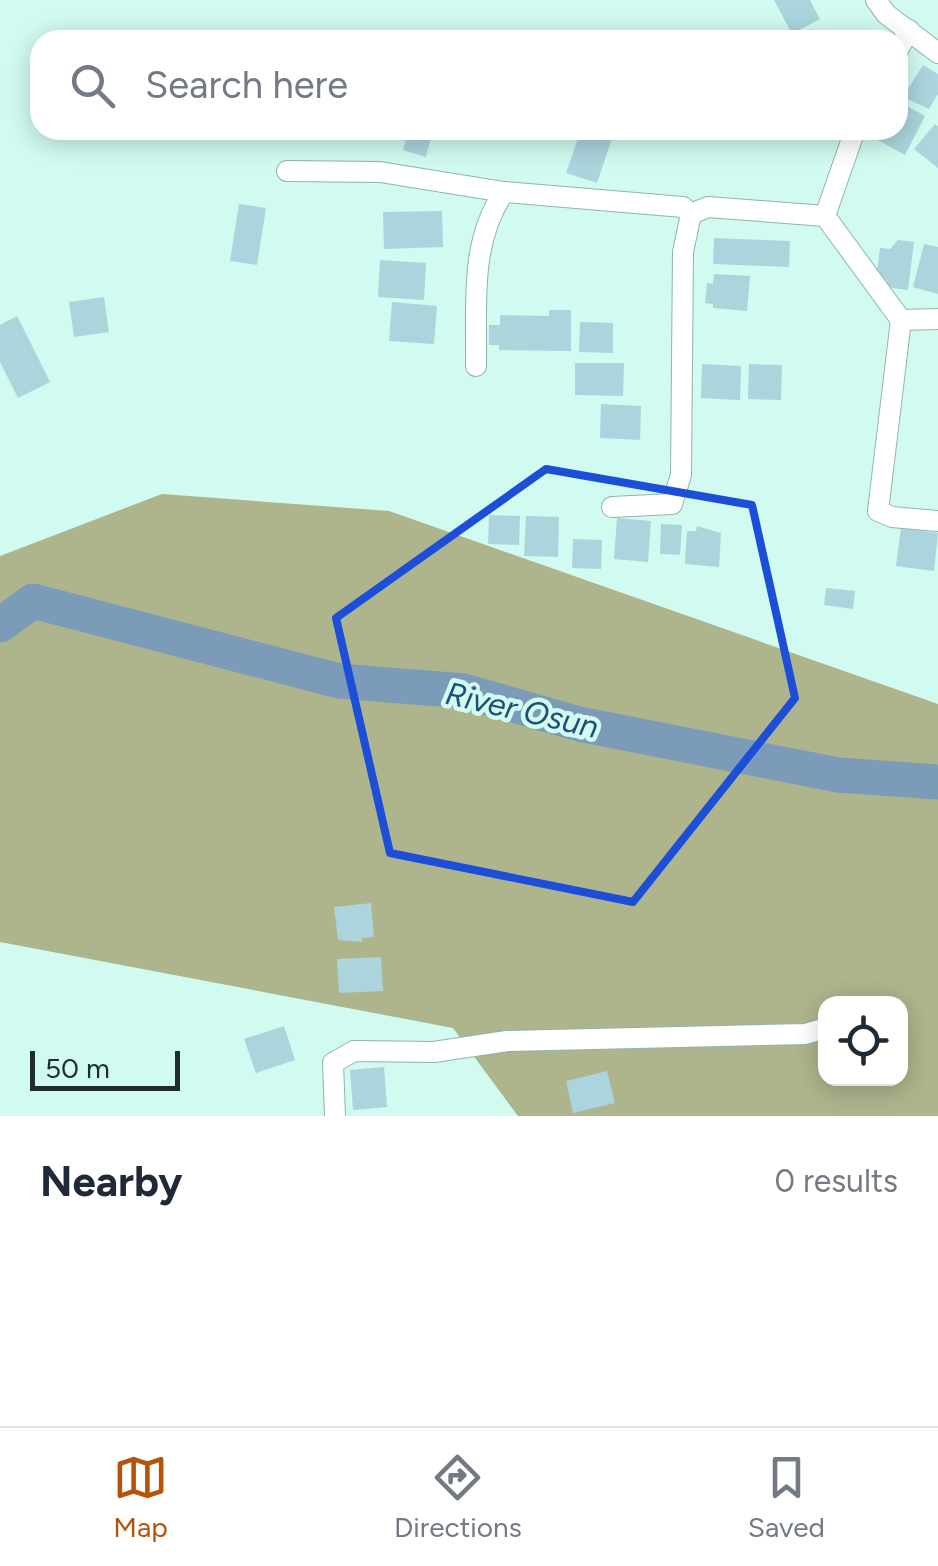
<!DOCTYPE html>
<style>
:root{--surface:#fff;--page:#f6f6f7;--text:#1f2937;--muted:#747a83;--line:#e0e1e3;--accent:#b45309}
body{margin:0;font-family:Figtree,sans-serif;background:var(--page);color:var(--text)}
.controls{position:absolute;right:30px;bottom:30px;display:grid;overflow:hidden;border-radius:20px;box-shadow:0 5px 25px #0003}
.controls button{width:90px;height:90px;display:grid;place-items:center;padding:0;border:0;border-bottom:2px solid var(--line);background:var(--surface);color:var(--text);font:50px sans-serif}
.scale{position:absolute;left:30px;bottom:25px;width:150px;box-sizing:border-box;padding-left:10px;border:5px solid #1d2d29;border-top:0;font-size:28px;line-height:35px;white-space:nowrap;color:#1d2d29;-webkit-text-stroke:8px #d1faf1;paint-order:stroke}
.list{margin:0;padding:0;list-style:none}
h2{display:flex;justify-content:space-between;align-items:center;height:130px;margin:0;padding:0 40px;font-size:42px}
h2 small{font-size:32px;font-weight:400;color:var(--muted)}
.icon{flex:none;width:55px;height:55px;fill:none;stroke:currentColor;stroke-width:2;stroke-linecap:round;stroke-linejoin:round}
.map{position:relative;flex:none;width:938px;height:1116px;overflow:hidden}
.search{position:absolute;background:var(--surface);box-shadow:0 5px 25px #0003;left:30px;right:30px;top:30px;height:110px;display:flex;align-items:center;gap:25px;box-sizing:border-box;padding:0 35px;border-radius:30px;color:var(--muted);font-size:38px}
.sheet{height:310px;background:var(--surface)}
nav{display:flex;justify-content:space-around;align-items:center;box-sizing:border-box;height:140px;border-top:2px solid var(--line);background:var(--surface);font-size:28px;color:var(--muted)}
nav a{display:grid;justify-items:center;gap:5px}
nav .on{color:var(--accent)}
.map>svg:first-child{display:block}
.forest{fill:#aeb48c;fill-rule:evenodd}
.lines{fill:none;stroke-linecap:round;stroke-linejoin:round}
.river{stroke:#7c9bb8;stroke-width:35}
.building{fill:#abd4dd}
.street-casing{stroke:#8eb5ad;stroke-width:22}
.street{stroke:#fff;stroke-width:20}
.marked{fill:none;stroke:#1d4ed8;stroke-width:8;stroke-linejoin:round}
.labels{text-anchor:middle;stroke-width:9;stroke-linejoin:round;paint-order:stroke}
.water-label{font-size:32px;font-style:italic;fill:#1e4f77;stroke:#d1faf1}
</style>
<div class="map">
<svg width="938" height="1116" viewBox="0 0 938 1116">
<rect width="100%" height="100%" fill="#d1faf1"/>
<path class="forest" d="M162,494L389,511L938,704V1116H518L453,1028L0,942V556ZM826,1004H900V1078H826Z"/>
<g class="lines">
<path class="river" d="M0,625L33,601L339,681L464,691L579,724L838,775L938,782"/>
</g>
<g class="building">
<path d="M774,0H810L820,19L792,34Z"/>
<path d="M923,65L938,74V94L929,109L903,97Z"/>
<path d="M898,101L925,116L905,155L874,138L878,130H898Z"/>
<path d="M935,124L938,126V168L914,149Z"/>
<path d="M409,130H433L426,157L403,150Z"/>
<path d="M581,130H615L597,183L566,173Z"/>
<path d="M239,204L266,208L257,265L230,261Z"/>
<path d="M442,211L443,247L384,249L383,212Z"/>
<path d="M714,238L790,241L789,267L713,264Z"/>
<path d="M898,240L914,242L908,290L886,287L887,280L876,279L880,248L890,249Z"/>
<path d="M924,244L938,247V294L913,287Z"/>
<path d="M380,260L426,263L424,300L378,297Z"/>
<path d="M714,274L750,276L747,311L713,308V304L705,303L707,283L713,284Z"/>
<path d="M104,297L109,332L74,337L69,302Z"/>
<path d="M392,302L437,306L434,344L389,341Z"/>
<path d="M549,310H571V351L499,350V345H489V325H500V315L549,316Z"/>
<path d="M17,316L50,382L18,398L0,362V325Z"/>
<path d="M580,322L613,323V353L579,352Z"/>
<path d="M575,363H624L623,396L575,395Z"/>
<path d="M702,364L741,366L740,400L701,398Z"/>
<path d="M749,364L782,365L781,400L748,399Z"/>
<path d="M601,404L641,406L640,440L600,438Z"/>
<path d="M489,515L520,516L519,545L488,544Z"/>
<path d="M526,516L559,517L558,557L524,556Z"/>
<path d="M617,518L651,521L648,562L614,559Z"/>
<path d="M661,524L682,525L680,555L660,554Z"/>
<path d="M697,526L721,533L719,567L685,564L687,531H696Z"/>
<path d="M901,528L938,533L934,571L896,566Z"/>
<path d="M573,539L602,540L601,569L572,568Z"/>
<path d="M826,588L855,591L853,609L824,605Z"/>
<path d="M371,903L374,937L362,938V942L338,940L334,907Z"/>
<path d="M381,957L383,991L339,993L337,959Z"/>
<path d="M284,1026L295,1060L256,1073L244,1039Z"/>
<path d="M384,1067L387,1107L353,1110L350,1070Z"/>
<path d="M607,1071L615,1103L573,1113L566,1081Z"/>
</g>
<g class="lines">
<defs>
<g id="street">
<path d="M876,0L886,14L938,53"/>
<path d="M898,50L909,30"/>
<path d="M287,171L380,172L504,192L683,207L691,214L708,207L825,216L855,130"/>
<path d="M825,216L901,320L938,319"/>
<path d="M901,320L878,511L892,517L938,521"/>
<path d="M476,366C477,306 469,243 504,192"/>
<path d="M612,507L672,504L681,475L683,252L691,214"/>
<path d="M335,1116L333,1063L354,1051L434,1052L507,1041L805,1034L826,1028"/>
</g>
</defs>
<use href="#street" class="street-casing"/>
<use href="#street" class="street"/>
</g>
<path class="marked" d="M546,469L752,505L795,698L633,902L390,853L336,618Z"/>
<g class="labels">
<g class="water-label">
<text transform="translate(522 710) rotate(13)" y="11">River Osun</text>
</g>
</g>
</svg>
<div class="controls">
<button><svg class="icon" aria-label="locate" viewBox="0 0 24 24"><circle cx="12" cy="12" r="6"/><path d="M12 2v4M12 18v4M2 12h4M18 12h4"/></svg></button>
</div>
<div class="scale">50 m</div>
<div class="search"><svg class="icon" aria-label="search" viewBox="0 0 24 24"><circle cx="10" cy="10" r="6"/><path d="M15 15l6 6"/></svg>Search here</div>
</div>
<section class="sheet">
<h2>Nearby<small>0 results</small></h2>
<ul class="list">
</ul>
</section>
<nav>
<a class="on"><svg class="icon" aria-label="map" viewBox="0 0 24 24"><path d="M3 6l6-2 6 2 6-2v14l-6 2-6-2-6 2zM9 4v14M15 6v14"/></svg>Map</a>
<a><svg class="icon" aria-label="directions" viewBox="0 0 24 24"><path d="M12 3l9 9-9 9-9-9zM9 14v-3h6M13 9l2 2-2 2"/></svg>Directions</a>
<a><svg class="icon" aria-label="saved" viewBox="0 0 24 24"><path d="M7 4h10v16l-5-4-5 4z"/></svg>Saved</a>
</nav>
